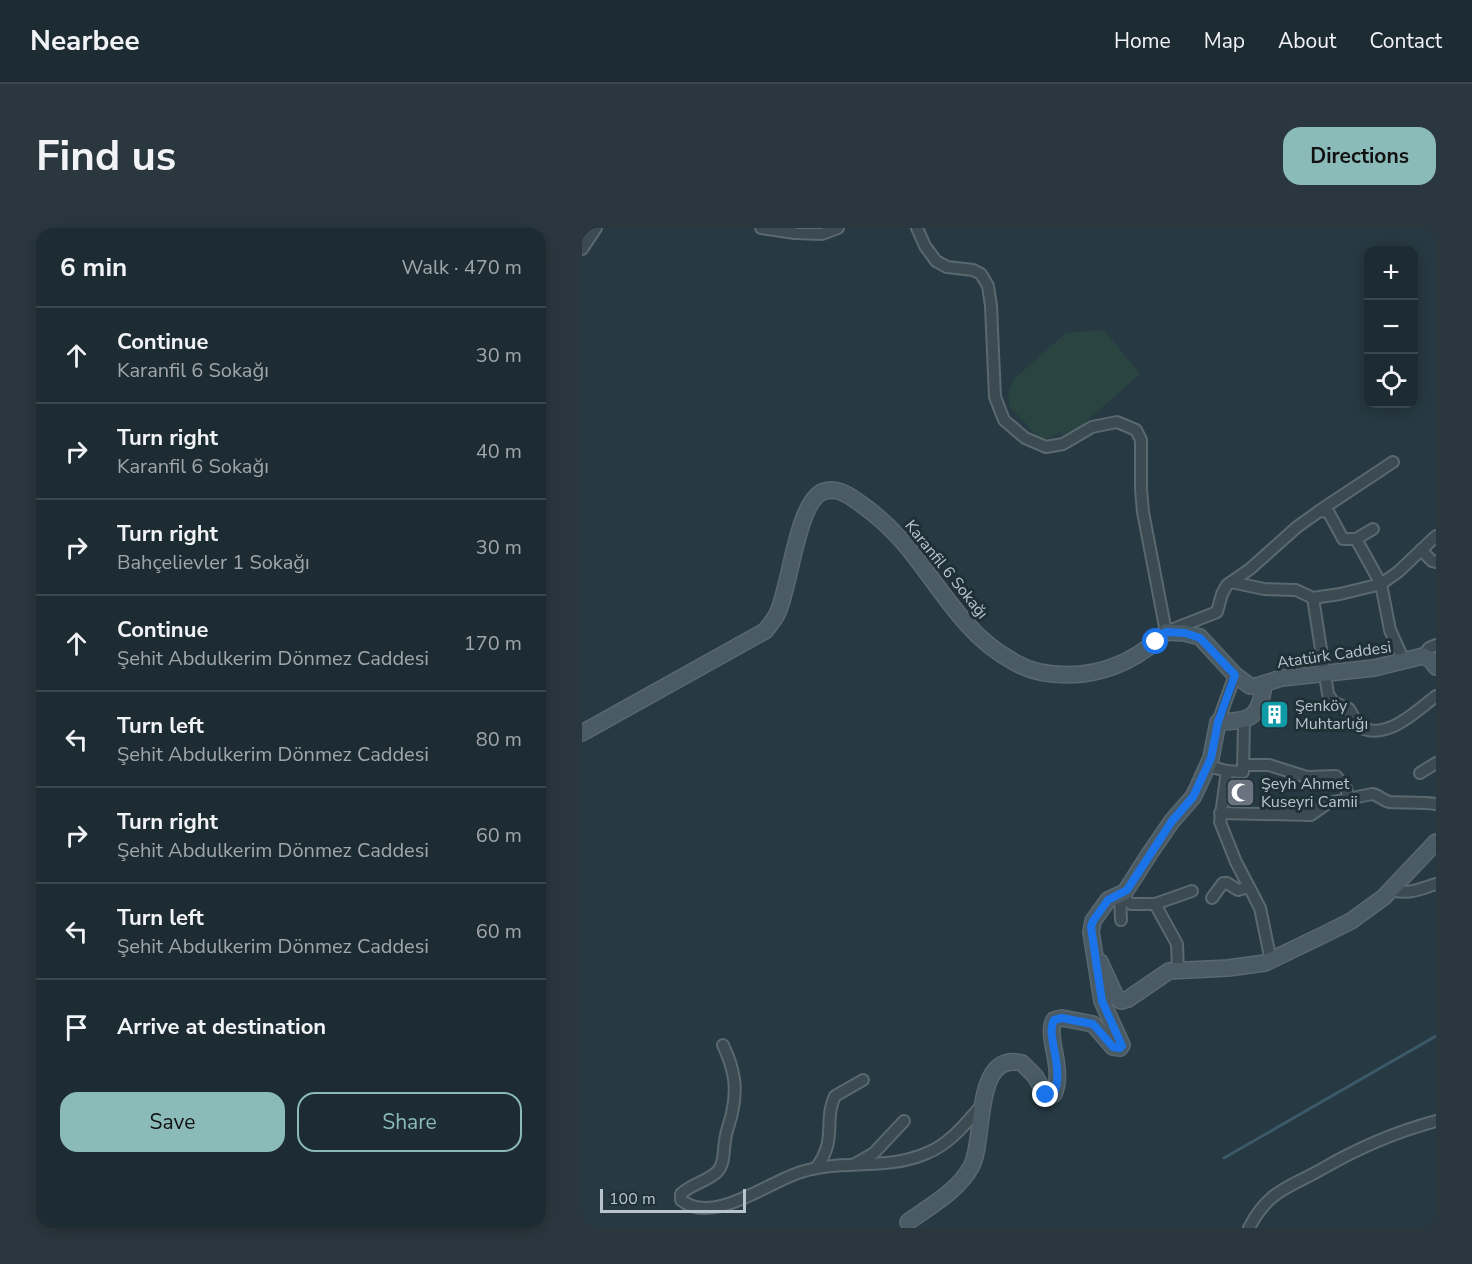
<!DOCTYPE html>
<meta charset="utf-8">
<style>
:root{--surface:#1d2b32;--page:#2a373e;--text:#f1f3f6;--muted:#a0a7ac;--line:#3b474d;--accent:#8bbbb9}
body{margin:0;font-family:"Nunito Sans",sans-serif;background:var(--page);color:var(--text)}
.controls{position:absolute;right:18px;top:18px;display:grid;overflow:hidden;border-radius:12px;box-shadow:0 3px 15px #0003}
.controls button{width:54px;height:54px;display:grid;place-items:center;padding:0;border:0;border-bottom:2px solid var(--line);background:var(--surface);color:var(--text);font:30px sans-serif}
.scale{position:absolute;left:18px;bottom:15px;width:146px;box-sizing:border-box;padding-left:6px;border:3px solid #b9c5cc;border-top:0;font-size:16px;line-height:21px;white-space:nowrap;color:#b9c5cc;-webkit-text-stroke:4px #203037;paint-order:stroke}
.stop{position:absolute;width:18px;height:18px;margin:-14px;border:4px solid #1a73e8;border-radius:50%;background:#fff}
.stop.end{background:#1a73e8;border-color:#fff;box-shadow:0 2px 6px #0008}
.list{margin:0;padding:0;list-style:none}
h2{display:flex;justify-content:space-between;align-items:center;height:78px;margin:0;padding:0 24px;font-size:26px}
h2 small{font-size:20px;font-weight:400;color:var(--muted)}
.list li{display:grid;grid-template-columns:39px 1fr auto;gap:18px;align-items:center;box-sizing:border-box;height:96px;padding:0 24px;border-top:2px solid var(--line)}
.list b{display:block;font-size:22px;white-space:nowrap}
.list p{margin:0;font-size:20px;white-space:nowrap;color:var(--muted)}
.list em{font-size:20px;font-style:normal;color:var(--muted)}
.actions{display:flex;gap:12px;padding:18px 24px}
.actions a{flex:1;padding:14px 0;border:2px solid var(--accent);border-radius:18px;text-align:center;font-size:21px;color:var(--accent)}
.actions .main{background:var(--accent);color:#111}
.icon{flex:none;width:33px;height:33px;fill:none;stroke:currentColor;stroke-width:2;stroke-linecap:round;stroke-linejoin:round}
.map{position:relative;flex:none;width:854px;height:1000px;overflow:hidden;border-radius:18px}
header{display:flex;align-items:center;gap:36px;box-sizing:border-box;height:84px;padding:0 30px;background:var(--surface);border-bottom:2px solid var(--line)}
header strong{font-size:28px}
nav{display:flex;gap:33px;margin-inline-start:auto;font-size:21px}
.intro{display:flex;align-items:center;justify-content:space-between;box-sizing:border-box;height:144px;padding:0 36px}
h1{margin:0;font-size:42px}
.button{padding:15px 27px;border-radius:18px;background:var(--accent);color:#111;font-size:21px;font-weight:700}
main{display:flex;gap:36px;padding:0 36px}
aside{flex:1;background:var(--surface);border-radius:18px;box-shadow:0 3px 15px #0003}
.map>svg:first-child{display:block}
.green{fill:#2a4541}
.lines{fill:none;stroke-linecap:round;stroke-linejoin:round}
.stream{stroke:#3c5969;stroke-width:3}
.street-casing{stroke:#5a686f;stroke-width:14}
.secondary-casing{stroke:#5a686f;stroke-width:18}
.street{stroke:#3c4a52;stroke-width:10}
.secondary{stroke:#4a5b65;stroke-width:15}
.route{stroke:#1a73e8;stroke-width:8}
.labels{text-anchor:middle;stroke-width:6;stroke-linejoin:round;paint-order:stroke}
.street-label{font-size:16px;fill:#b9c5cc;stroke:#203037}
.poi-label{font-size:16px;fill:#b9c5cc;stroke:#203037;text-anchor:start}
</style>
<header>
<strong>Nearbee</strong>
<nav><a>Home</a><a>Map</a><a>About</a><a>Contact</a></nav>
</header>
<div class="intro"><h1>Find us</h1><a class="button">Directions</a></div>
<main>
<aside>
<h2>6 min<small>Walk · 470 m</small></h2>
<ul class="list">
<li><svg class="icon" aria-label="ahead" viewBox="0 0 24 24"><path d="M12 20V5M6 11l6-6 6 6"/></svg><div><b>Continue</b><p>Karanfil 6 Sokağı</p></div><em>30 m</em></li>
<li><svg class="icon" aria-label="right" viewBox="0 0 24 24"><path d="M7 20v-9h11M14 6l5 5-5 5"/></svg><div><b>Turn right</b><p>Karanfil 6 Sokağı</p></div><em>40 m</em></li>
<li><svg class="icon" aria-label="right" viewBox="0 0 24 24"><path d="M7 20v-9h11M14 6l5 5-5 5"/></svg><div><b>Turn right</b><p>Bahçelievler 1 Sokağı</p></div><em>30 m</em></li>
<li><svg class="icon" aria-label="ahead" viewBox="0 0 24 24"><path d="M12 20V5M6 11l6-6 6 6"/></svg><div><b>Continue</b><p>Şehit Abdulkerim Dönmez Caddesi</p></div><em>170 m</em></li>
<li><svg class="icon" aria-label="left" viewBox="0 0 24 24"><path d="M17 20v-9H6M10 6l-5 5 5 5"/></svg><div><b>Turn left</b><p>Şehit Abdulkerim Dönmez Caddesi</p></div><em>80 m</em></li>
<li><svg class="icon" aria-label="right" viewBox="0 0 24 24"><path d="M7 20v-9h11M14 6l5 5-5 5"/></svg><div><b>Turn right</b><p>Şehit Abdulkerim Dönmez Caddesi</p></div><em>60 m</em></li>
<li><svg class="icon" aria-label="left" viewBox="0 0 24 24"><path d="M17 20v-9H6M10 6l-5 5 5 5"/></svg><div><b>Turn left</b><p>Şehit Abdulkerim Dönmez Caddesi</p></div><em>60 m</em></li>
<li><svg class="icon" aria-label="arrive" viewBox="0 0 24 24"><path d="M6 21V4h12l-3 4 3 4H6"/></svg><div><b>Arrive at destination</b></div></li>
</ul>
<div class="actions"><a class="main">Save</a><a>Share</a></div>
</aside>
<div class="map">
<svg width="854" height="1000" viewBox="0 0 854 1000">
<rect width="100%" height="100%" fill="#273942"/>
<path class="green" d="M522,102L558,146L484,211L477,204L463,216L428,179L426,166L431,152L484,105Z"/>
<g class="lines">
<path class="stream" d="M642,930L854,808"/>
<defs>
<g id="street">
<path d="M179,0L213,5L240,6L256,0"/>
<path d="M335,0L343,18L354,33L365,39L391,42L399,46L406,58L409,78L413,169L422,192L443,210L464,219L481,216L510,199L535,194L554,202L559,212V261L561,284L584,404L635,384L640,366L645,357L668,341L715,299L736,284L740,283L747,285L761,311H774L791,301"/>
<path d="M0,21L14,0"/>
<path d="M737,283L811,234"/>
<path d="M839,322L850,333L854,334"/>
<path d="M649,354L682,361L714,362L731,370L758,366L799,356L774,311"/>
<path d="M731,370L746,466L751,474L767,481L777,499C805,513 833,484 854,468"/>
<path d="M841,428L847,420L854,417"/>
<path d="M822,433L808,402L799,356L816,344L854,308"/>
<path d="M636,494L653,447"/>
<path d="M662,537H687L725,549L754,548L764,560L767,571"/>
<path d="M626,538L645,543L661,544L662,493"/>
<path d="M645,543L638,594L654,634L678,680L689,733"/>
<path d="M838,545L854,535"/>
<path d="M638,585L729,587L746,575L790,566C797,567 801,573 808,574C824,575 838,574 854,576"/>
<path d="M810,662C826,667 838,661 854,656"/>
<path d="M538,667L549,676H573L595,716L596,742"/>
<path d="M538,667L539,692"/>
<path d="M630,670L641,655H645L656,662L667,659"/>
<path d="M573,676L610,663"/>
<path d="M141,817C152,840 156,860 150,885C148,895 144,903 143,913C141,924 143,935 135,944C124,954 109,956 99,966V972C131,998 188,953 219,944C259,931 305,943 345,925C368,916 384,895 400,877"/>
<path d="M273,936L292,925L322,893"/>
<path d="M234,940C256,911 241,893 253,868L281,852"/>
<path d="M667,1000C686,962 707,960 740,941C776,920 813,904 854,893"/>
</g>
<g id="secondary">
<path d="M0,505L183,403C188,397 193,391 196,384C208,357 215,280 238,265C253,257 267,267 279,276C328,310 347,353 384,395C398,411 415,425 434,435C453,446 478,448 500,446C533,442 561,427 584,404L603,405L618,409L653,447L668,458H674L700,450L792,440L841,428L849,432L854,439"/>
<path d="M518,734L534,769L539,773L546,771L587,743L646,740L683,735L741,707L769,693L802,669L854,614"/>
<path d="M326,994C348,978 376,963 389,939C404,913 390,823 440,835L453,848L464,867L468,868L472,866C483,839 463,809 472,792L480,790L511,796L531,819L538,820L540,817L520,773L509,704L511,693L526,672L543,664L568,625L590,593L611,569L616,559L629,530L636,494C668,493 677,491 682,457"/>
</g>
</defs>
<use href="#street" class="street-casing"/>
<use href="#secondary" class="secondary-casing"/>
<use href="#street" class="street"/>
<use href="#secondary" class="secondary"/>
</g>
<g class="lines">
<path class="route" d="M464,867L468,868L472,866C483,838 463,808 472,792L480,790L511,796L531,819L538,820L540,818L520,773L509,699L511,693L526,672L545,662L590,593L611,569L629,530L636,494L653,447L618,410L603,405L584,404L574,414"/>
</g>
<defs>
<symbol id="building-square" viewBox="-11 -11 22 22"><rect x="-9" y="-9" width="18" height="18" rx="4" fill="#0f9aa8" stroke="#203037"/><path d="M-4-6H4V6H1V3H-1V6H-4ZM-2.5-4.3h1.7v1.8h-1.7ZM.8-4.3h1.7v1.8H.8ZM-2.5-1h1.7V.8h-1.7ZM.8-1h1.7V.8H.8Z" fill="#fff"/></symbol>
<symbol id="mosque-square" viewBox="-11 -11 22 22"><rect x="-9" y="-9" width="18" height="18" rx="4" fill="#6b7280" stroke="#203037"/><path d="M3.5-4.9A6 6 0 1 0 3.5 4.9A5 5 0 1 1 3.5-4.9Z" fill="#fff"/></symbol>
</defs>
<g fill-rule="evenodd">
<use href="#building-square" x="676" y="470" width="33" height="33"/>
<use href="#mosque-square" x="642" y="548" width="33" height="33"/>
</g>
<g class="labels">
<g class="street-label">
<text transform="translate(365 341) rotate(51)" y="6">Karanfil 6 Sokağı</text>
<text transform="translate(752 426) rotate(-8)" y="6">Atatürk Caddesi</text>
</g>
<g class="poi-label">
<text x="713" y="483">Şenköy<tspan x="713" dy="18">Muhtarlığı</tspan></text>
<text x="679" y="561">Şeyh Ahmet<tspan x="679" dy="18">Kuseyri Camii</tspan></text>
</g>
</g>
</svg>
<div class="controls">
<button>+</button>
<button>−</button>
<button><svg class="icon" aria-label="locate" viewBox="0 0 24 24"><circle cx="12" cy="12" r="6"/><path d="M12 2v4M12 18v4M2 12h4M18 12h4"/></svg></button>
</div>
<div class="scale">100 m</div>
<div class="stop" style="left:574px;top:414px"></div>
<div class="stop end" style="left:464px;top:867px"></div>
</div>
</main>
